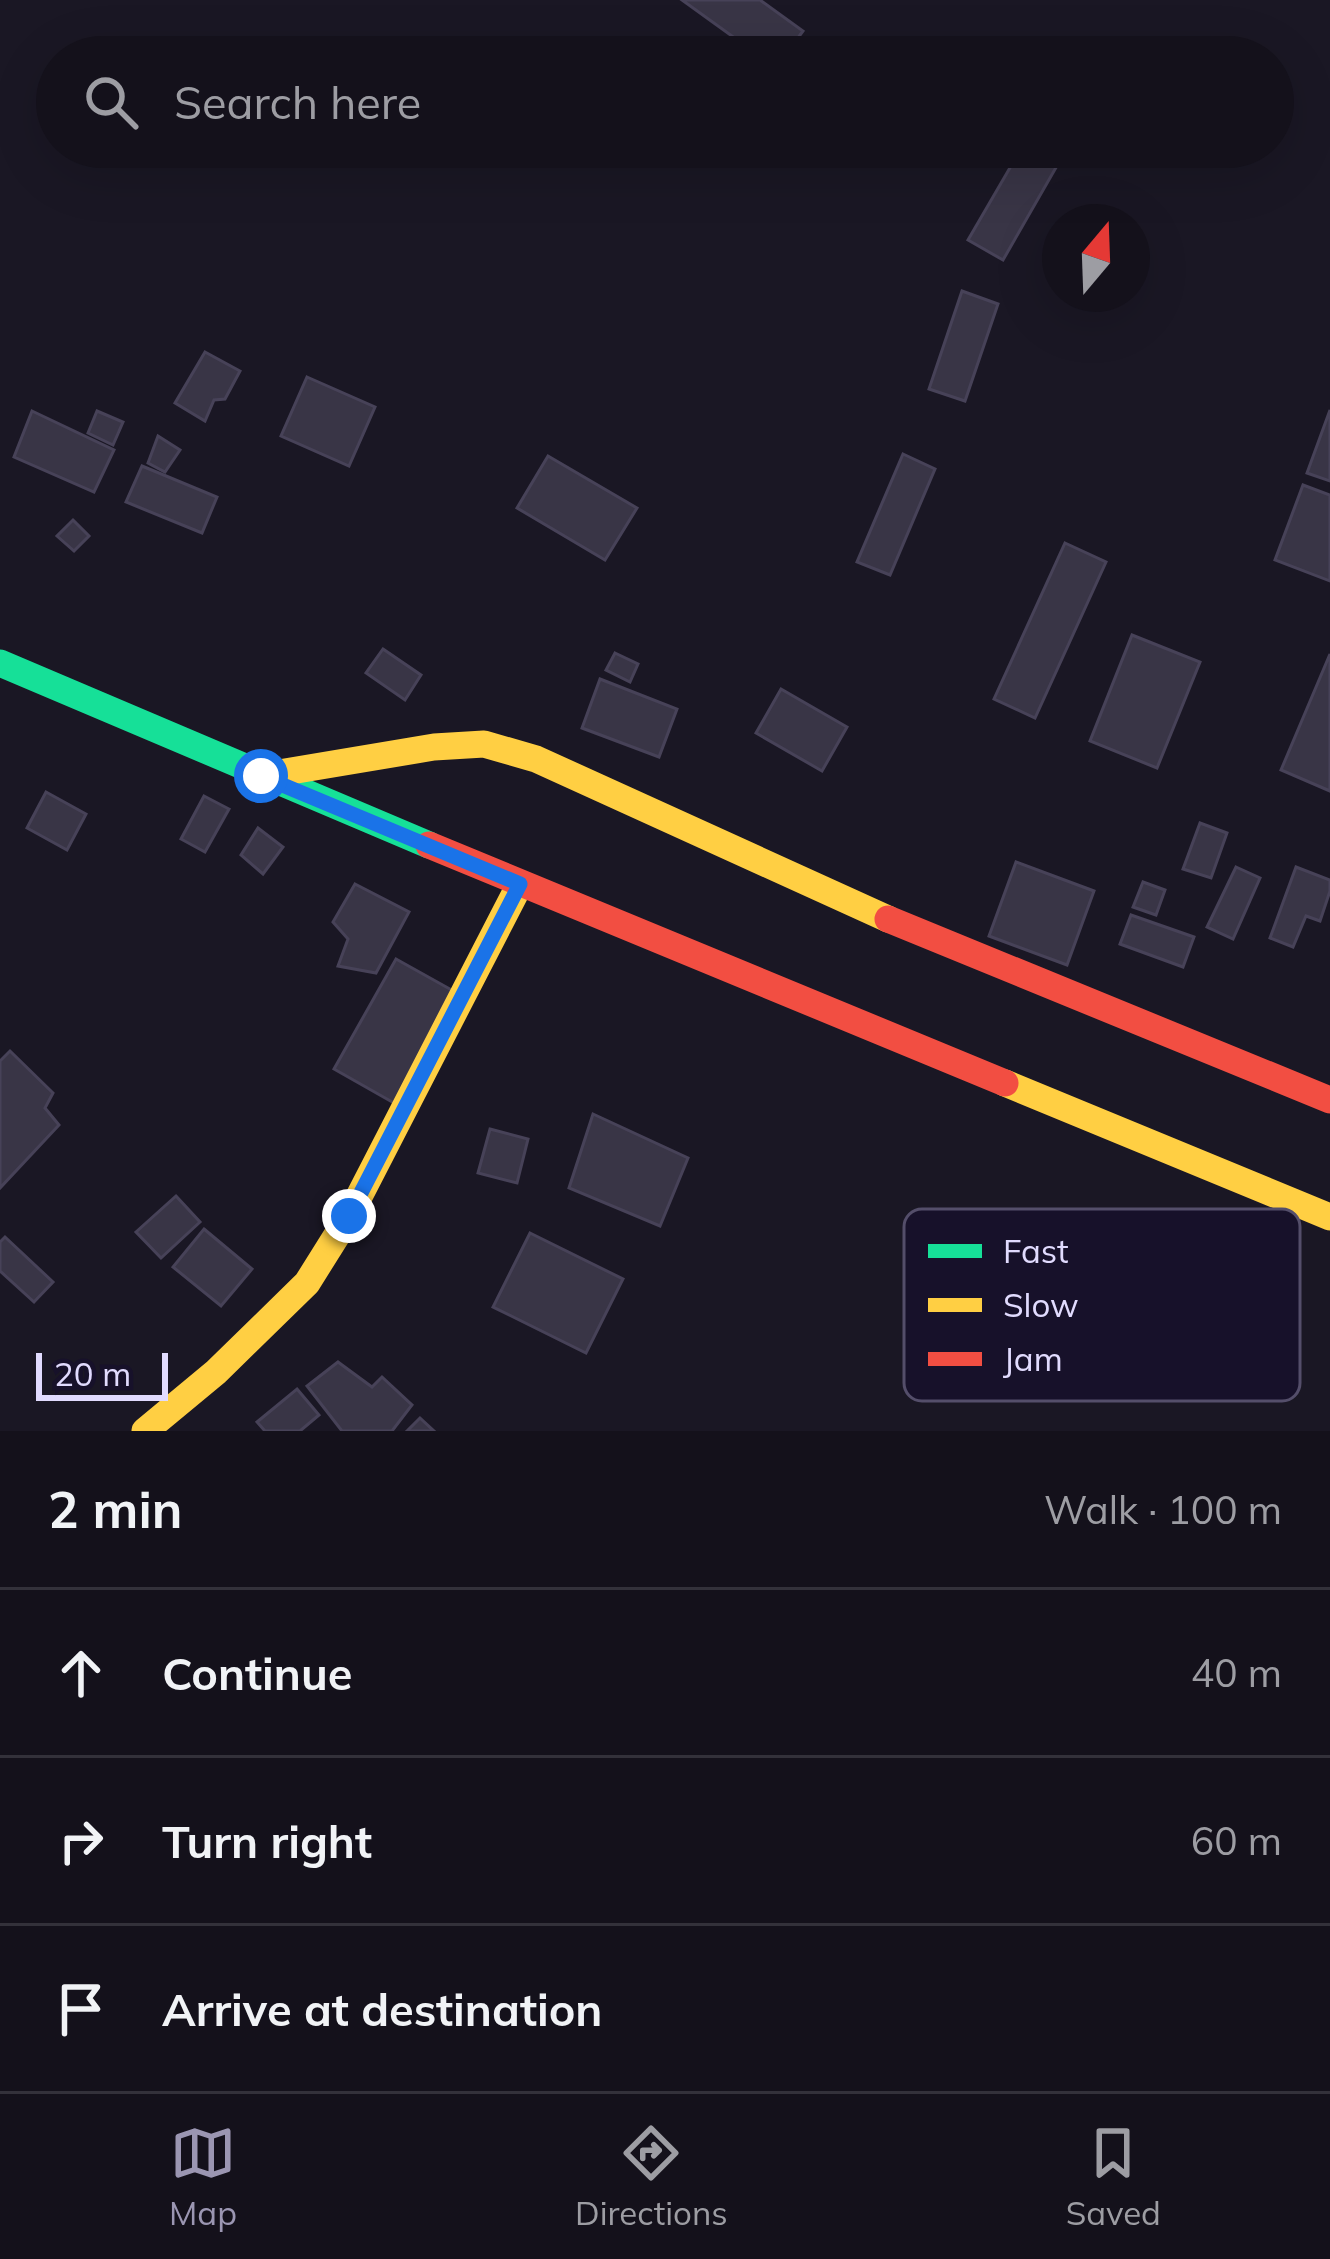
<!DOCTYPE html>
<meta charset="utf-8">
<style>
:root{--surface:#14111b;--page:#1d1a24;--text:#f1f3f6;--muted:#9d9da3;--line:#33313a;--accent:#9b96b2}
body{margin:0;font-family:Mulish,sans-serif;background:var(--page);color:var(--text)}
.compass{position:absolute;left:1042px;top:204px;width:108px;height:108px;border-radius:50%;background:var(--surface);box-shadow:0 12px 48px #0002;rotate:19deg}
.scale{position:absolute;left:36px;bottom:30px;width:132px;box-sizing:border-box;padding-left:12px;border:6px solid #e1dbfe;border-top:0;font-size:33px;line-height:42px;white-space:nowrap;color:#e1dbfe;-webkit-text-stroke:9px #17112a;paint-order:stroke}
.stop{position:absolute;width:36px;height:36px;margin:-27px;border:9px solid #1a73e8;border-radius:50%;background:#fff}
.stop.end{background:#1a73e8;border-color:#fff;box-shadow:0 3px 12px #0008}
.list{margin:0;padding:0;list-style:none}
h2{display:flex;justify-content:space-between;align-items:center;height:156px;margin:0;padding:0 48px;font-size:51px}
h2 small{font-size:39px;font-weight:400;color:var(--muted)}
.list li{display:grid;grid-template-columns:78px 1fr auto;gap:36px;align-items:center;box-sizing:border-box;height:168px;padding:0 48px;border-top:3px solid var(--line)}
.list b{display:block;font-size:45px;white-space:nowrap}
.list em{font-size:39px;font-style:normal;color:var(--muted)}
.icon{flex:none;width:66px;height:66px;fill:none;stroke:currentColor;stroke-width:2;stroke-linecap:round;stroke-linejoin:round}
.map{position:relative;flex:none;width:1330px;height:1431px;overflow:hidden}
.search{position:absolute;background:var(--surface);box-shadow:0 12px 48px #0002;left:36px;right:36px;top:36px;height:132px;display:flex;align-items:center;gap:30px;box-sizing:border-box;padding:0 42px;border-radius:66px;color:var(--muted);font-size:45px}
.sheet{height:660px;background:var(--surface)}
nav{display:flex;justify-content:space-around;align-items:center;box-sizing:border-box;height:168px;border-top:3px solid var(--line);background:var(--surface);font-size:33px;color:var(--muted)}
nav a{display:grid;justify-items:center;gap:6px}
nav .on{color:var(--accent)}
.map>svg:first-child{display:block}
.building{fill:#393546;stroke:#474258;stroke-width:3}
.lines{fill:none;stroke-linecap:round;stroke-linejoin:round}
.fast{stroke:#16e098;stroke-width:27}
.slow{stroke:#ffcf43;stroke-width:27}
.jam{stroke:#f24e42;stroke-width:27}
.route{stroke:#1a73e8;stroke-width:15}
.key{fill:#17112a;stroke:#544e6a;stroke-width:3}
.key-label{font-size:33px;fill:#e1dbfe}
</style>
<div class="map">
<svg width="1330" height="1431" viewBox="0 0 1330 1431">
<rect width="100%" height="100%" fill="#1a1724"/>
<g class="building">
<path d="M682,0H760L803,31L784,57H761Z"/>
<path d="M1022,147H1045L1062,157L1003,260L968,240Z"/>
<path d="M962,291L998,304L965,401L929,389Z"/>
<path d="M205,352L240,371L225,399L214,400L205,421L175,403Z"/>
<path d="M307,377L375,407L349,466L281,436Z"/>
<path d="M1330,410V481L1307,473Z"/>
<path d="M32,411L114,450L94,492L14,457Z"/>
<path d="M97,411L123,422L113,445L88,433Z"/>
<path d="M158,436L180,450L165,472L148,463Z"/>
<path d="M903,454L935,469L890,575L857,562Z"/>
<path d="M548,456L637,508L605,560L517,508Z"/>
<path d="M142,466L217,497L202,533L126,502Z"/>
<path d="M1303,485L1330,495V581L1275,560Z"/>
<path d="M73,520L89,536L74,551L57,536Z"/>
<path d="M1065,543L1106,562L1035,718L994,699Z"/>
<path d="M1132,635L1200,662L1157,768L1090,741Z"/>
<path d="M383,649L421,675L405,700L366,673Z"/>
<path d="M615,653L638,664L630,682L606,670Z"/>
<path d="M1330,654V791L1281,770Z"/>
<path d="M600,679L677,709L659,757L582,728Z"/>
<path d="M781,689L847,727L822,771L756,733Z"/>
<path d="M46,792L86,814L67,850L27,828Z"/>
<path d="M204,796L229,809L205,852L181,839Z"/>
<path d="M1200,823L1227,833L1211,878L1183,869Z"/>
<path d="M258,828L283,847L263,874L241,855Z"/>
<path d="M1016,862L1094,891L1067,965L989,936Z"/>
<path d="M1236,867L1260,878L1233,939L1207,927Z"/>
<path d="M1296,867L1330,880V891L1320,921L1306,916L1293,947L1270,938Z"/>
<path d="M1143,882L1165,890L1156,915L1133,907Z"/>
<path d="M355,884L409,912L376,973L338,966L348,939L333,922Z"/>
<path d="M1131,915L1194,937L1183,967L1120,944Z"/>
<path d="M396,959L457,993L394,1103L334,1069Z"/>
<path d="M10,1051L53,1093L45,1108L59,1125L0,1188V1061Z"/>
<path d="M593,1114L688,1158L660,1226L569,1188Z"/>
<path d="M490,1129L528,1139L517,1183L478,1173Z"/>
<path d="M176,1196L200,1222L161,1258L136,1232Z"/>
<path d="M204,1229L252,1269L221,1306L173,1267Z"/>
<path d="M530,1233L623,1279L586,1353L493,1307Z"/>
<path d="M5,1237L53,1282L34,1302L0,1271V1242Z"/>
<path d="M338,1362L372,1387L382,1377L412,1405L392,1431H342L307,1386Z"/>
<path d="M297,1389L319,1415L300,1431H265L257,1422Z"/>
<path d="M420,1418L434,1431H407Z"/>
</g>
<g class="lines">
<path class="fast" d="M0,663L429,845"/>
<g class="slow">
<path d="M261,776L434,747L484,744L536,759L888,919"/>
<path d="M1005,1083L1330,1217"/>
<path d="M145,1431L216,1372L307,1283L349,1216L520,884"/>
</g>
<g class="jam">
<path d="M429,845L1005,1083"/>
<path d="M888,919L1330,1100"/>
</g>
</g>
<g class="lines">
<path class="route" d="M261,776L520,884L349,1216"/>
</g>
<rect x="904" y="1209" width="396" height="192" rx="18" class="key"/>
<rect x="928" y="1244" width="54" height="14" fill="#16e098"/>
<rect x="928" y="1298" width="54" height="14" fill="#ffcf43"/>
<rect x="928" y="1352" width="54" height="14" fill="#f24e42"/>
<g class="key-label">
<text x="1003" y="1263">Fast</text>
<text x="1003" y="1317">Slow</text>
<text x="1003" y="1371">Jam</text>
</g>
</svg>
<svg class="compass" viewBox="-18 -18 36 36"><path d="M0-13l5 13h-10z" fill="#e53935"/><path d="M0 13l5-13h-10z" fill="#9d9da3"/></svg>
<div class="scale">20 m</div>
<div class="stop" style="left:261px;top:776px"></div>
<div class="stop end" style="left:349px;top:1216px"></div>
<div class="search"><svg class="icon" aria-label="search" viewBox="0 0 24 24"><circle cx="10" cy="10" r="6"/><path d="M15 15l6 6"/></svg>Search here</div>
</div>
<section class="sheet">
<h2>2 min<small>Walk · 100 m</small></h2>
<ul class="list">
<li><svg class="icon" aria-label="ahead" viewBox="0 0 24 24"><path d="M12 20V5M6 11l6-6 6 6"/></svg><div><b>Continue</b></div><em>40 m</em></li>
<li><svg class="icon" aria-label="right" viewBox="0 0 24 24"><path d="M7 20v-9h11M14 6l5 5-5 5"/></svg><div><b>Turn right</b></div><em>60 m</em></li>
<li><svg class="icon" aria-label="arrive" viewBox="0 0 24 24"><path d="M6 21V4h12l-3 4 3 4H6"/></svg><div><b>Arrive at destination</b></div></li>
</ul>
</section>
<nav>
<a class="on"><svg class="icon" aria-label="map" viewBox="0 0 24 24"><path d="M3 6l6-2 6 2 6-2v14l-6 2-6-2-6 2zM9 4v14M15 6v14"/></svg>Map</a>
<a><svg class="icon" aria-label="directions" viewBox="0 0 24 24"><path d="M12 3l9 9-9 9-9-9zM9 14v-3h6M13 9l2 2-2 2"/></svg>Directions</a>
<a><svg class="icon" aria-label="saved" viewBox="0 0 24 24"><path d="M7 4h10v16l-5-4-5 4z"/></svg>Saved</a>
</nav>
